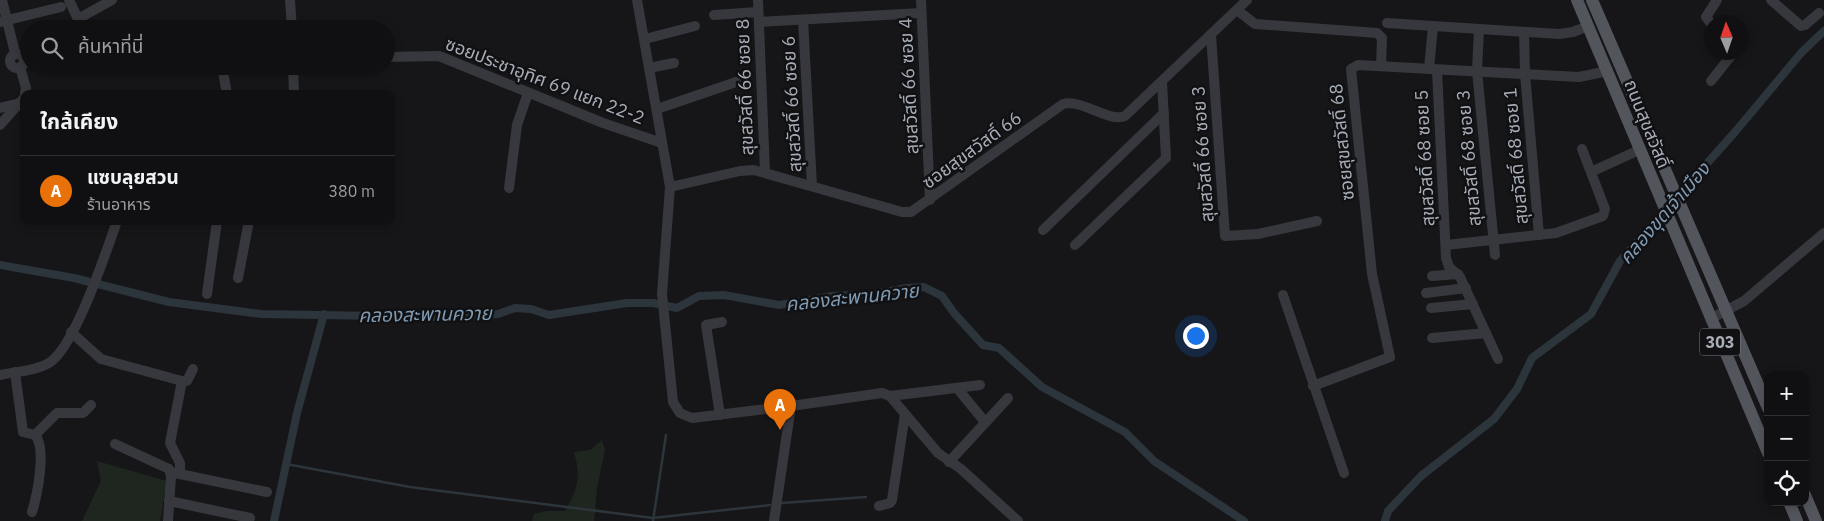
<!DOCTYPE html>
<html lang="th">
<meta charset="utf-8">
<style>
:root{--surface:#101012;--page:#19191b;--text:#f1f3f6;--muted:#9c9d9f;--line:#303032;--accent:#0f766e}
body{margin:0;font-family:"IBM Plex Sans","Noto Sans Thai",sans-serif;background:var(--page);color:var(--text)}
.controls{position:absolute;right:15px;bottom:15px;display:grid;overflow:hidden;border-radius:10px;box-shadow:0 2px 8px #0003}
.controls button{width:45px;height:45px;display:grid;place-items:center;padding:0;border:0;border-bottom:1px solid var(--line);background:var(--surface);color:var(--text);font:25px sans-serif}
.compass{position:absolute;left:1704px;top:15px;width:45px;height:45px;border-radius:50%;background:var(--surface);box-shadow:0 2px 8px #0003;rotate:358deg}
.you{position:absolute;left:1195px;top:335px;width:18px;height:18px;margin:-12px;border:4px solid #fff;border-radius:50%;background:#1a73e8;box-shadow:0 0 0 8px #1a73e833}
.badge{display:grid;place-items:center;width:32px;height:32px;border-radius:50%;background:var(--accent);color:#fff;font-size:16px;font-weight:700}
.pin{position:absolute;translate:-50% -41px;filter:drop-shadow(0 1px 2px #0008)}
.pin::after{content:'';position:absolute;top:26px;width:18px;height:15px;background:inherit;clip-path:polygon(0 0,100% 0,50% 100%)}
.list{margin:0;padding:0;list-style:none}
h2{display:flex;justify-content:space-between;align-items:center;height:65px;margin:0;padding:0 20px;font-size:21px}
h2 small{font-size:16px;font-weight:400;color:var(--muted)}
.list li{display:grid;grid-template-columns:32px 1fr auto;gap:15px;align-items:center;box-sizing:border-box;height:70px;padding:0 20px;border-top:1px solid var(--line)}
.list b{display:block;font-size:19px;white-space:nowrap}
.list p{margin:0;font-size:16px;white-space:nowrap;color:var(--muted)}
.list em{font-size:16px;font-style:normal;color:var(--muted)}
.icon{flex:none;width:28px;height:28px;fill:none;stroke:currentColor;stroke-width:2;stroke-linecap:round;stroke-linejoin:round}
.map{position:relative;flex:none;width:1824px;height:521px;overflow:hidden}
.search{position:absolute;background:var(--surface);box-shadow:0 2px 8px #0003;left:20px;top:20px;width:375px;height:55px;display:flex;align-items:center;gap:12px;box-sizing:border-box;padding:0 18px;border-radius:28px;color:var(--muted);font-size:19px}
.panel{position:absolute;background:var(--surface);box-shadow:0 2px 8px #0003;left:20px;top:90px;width:375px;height:135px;border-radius:10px}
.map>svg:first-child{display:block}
.green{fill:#1e261f}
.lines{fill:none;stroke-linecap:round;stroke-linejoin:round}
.stream{stroke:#2c353c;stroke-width:2.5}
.canal{stroke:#2c353c;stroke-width:8}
.minor{stroke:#37383d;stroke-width:10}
.major{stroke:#53555c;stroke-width:12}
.labels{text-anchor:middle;stroke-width:5;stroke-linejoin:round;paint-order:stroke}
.shield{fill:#111113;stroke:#7b7e86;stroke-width:1}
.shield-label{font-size:16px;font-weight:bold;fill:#a8adb8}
.street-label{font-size:18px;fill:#a8adb8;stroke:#111113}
.water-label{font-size:19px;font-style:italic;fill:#7f9bb3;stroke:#111113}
</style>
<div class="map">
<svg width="1824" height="521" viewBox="0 0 1824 521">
<rect width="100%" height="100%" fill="#161618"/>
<g class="green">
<path d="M602,440L605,450L597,488L594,521H532L534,514L546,511H565C578,489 581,477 574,452L590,450Z"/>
<path d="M97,461L167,481L160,521H82L101,481Z"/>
</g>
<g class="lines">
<g class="stream">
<path d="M286,464L410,487L653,518L770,505"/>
<path d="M782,503L866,497"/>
<path d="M653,521L666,435"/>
</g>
<g class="canal">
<path d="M0,265L74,278L169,302L261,314L439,317L498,314L515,308L531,309L549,315L627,303H653L677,308L699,296L724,295L779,305L833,296L874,294L907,288L924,287L942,296L954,313L983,345L999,348L1042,387L1125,432L1154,461L1244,521"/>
<path d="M274,521L297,413L324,314"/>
<path d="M1385,521L1388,511L1421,476L1494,419L1517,389L1532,358L1591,314L1620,261L1735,132L1801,53L1824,31"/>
</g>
<g class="minor">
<path d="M2,0L15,53"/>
<path d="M69,0L78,19L112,0"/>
<path d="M290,0L292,29"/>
<path d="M637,0L670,187L662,294L673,402L680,413L692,418L791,406L774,521"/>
<path d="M758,0L765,172"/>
<path d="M921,0L930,200"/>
<path d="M1771,0L1801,26L1805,25L1819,13"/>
<path d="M1237,10L1255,24L1377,33L1382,38L1381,66"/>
<path d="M714,15L758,12"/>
<path d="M803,20L812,186"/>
<path d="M0,22L61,7"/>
<path d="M759,22L921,13"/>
<path d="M1387,23L1559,34L1573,32L1588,26"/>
<path d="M1712,25L1706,17L1717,0"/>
<path d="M1479,29L1477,71L1495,255"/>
<path d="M1524,32L1525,74L1539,235"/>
<path d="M1211,35L1225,236L1258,234L1317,221"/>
<path d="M645,39L695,26"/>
<circle cx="17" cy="61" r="7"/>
<path d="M386,57L439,56L603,123L662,143"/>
<path d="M222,66L227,94"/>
<path d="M293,66L294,94"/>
<path d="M20,67L26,88L25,94"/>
<path d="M649,68L674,63"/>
<path d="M1429,69L1433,26"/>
<path d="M1437,70L1446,258L1449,267L1460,277L1498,359"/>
<path d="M1711,81L1734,52"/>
<path d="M0,108L20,103"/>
<path d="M657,109L736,82"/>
<path d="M0,125L24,98"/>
<path d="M1591,172L1639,150"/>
<path d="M670,187L740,171L754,170L902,212H911L1063,104C1083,99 1109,123 1125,116L1247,0"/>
<path d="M509,188L517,125L528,93"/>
<path d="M1043,230L1164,113"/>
<path d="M1075,245L1166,158L1162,82"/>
<path d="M1446,245L1556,233L1603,216L1605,209L1582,149"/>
<path d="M1432,276L1458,274"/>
<path d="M238,278L249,221"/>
<path d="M1426,293L1466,288"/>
<path d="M207,294L217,221"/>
<path d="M1283,295L1344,473"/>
<path d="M1431,308L1473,304"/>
<path d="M1710,319L1744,301L1824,233"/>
<path d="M71,332L101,359L182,381H187L193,369"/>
<path d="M1432,338L1486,333"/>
<path d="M15,372L23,432L35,435C47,448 37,496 32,512"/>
<path d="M0,375C15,372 35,371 49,363C75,347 106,252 117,221"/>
<path d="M1313,386L1390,357L1372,274L1351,69L1358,65L1579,77L1608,71"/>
<path d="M957,388L985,422"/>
<path d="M890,396L980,385"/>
<path d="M791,406L882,393L890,396L938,453L961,469L1018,521"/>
<path d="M720,415L706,325L722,322"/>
<path d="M35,435L57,413H83L91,405"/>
<path d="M115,444L169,469L171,476L168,521"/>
<path d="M949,462L1008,398"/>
<path d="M170,472L267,492"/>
<path d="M180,474V463L170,443L182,381"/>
<path d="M169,501L250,518"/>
<path d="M879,506L890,503L892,500L905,414"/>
</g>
<g class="major">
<path d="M1577,0L1768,453"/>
<path d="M1592,0L1768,408"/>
<path d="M1805,495L1816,521"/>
<path d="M1789,502L1797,521"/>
</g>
</g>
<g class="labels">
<rect class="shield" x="1700" y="328.5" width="40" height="27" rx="4"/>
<g class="shield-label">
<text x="1720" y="348">303</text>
</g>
<g class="street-label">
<text transform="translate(545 81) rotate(21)" y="6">ซอยประชาอุทิศ 69 แยก 22-2</text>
<text transform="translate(909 86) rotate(-93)" y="6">สุขสวัสดิ์ 66 ซอย 4</text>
<text transform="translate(745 87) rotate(-92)" y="6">สุขสวัสดิ์ 66 ซอย 8</text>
<text transform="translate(792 104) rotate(-93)" y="6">สุขสวัสดิ์ 66 ซอย 6</text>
<text transform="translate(1647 124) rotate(68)" y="6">ถนนสุขสวัสดิ์</text>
<text transform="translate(1342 142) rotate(-96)" y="6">ซอยสุขสวัสดิ์ 68</text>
<text transform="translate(972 150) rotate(-36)" y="6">ซอยสุขสวัสดิ์ 66</text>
<text transform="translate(1203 154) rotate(-94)" y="6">สุขสวัสดิ์ 66 ซอย 3</text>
<text transform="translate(1516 156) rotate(-95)" y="6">สุขสวัสดิ์ 68 ซอย 1</text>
<text transform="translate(1425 158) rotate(-93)" y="6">สุขสวัสดิ์ 68 ซอย 5</text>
<text transform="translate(1469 158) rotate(-95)" y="6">สุขสวัสดิ์ 68 ซอย 3</text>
</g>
<g class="water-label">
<text transform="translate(1664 213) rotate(-49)" y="7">คลองขุดเจ้าเมือง</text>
<text transform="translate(852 297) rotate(-6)" y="7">คลองสะพานควาย</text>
<text transform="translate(425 314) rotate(-1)" y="7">คลองสะพานควาย</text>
</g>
</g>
</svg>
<div class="controls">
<button>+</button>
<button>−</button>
<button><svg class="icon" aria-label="locate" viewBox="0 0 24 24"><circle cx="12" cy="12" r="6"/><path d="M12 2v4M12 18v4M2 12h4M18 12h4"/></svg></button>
</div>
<svg class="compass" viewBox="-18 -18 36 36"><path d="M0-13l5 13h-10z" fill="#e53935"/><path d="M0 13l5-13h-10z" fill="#9c9d9f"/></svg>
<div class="you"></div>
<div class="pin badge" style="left:780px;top:430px;background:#e8710a">A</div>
<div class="search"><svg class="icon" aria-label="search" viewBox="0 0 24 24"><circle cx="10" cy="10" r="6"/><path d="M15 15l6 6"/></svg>ค้นหาที่นี่</div>
<section class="panel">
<h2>ใกล้เคียง<small></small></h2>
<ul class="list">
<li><span class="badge" style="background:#e8710a">A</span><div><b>แซบลุยสวน</b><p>ร้านอาหาร</p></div><em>380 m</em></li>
</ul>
</section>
</div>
